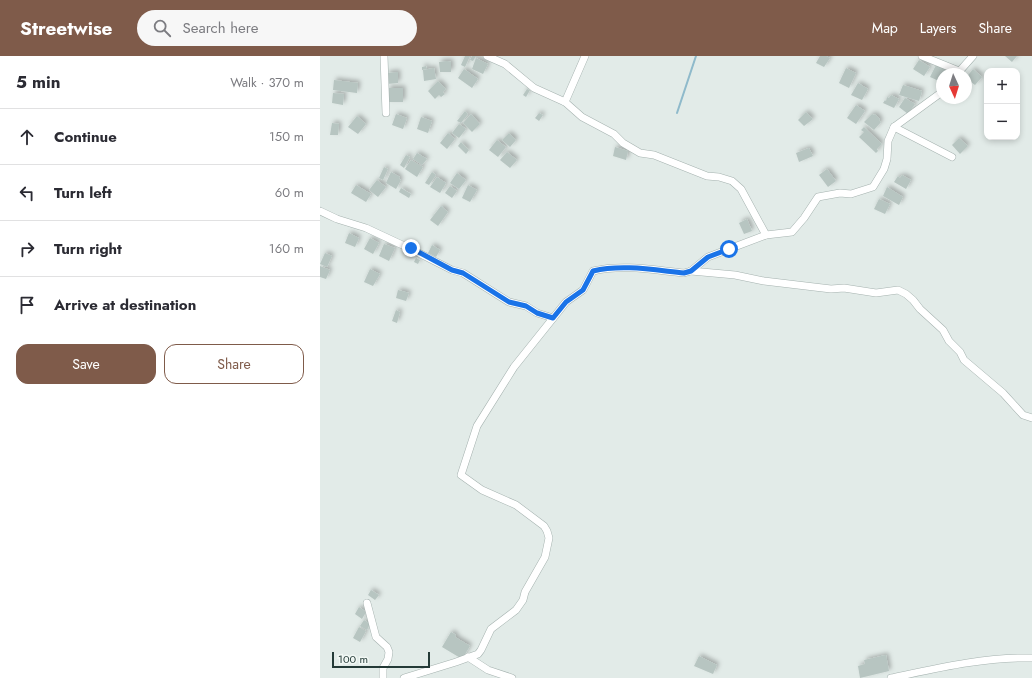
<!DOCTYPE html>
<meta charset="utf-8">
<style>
:root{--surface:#fff;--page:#f7f7f7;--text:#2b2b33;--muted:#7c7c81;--line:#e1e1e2;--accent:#7f5b4a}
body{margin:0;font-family:Jost,sans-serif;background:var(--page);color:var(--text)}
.controls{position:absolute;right:12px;top:12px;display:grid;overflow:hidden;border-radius:8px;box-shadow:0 2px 6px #0003}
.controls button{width:36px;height:36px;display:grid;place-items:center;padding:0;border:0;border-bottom:1px solid var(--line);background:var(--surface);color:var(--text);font:20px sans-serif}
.compass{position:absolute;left:616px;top:12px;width:36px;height:36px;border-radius:50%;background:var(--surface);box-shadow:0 2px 6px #0003;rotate:176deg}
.scale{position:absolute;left:12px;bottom:10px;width:98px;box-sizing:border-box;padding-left:4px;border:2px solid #243a37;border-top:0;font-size:11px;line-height:14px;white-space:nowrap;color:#243a37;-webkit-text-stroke:3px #f2f8f5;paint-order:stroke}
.stop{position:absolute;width:12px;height:12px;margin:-9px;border:3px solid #1a73e8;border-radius:50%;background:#fff}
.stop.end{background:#1a73e8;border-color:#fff;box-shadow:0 1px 4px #0008}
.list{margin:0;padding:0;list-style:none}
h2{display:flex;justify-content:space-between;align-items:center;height:52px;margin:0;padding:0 16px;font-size:17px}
h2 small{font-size:13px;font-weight:400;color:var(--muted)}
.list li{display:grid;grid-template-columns:26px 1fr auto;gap:12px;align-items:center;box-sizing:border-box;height:56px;padding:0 16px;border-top:1px solid var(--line)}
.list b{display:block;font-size:15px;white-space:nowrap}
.list em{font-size:13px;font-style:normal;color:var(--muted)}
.actions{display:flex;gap:8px;padding:12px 16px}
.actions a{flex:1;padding:9px 0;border:1px solid var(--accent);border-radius:12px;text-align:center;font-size:14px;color:var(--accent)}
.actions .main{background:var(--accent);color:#fff}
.icon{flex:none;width:22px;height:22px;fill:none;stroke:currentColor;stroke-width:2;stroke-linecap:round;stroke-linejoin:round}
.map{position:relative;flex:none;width:712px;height:622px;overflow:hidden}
header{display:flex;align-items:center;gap:24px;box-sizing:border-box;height:56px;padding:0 20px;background:var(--accent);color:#fff}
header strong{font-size:19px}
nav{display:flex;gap:22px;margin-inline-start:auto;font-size:14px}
.search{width:280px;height:36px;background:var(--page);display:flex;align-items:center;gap:10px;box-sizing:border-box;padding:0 14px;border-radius:22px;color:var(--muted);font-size:15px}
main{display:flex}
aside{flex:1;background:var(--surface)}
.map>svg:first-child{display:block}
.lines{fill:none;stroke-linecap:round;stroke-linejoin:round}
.stream{stroke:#8fbacb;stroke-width:2}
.building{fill:#b7c5c1;filter:url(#shadow)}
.street-casing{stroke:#a5b2af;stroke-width:8}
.street{stroke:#fff;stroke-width:7}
.route{stroke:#1a73e8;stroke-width:5}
</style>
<header>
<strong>Streetwise</strong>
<div class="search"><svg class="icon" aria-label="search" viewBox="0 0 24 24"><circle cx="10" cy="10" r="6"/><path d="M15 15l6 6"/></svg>Search here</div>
<nav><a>Map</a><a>Layers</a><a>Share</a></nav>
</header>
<main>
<aside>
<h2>5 min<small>Walk · 370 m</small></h2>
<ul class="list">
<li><svg class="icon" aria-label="ahead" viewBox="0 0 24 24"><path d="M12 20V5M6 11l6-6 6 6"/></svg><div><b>Continue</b></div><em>150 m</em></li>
<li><svg class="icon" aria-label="left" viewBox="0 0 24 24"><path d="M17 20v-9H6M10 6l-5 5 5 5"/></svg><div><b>Turn left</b></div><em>60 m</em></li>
<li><svg class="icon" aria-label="right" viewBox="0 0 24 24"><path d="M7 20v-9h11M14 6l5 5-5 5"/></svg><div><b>Turn right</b></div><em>160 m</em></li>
<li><svg class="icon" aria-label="arrive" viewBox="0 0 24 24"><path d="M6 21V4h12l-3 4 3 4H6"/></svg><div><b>Arrive at destination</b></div></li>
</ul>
<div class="actions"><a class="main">Save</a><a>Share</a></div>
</aside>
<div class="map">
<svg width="712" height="622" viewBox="0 0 712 622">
<defs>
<filter id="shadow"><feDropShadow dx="2.5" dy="-2.5" stdDeviation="2" flood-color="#0004"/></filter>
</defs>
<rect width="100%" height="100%" fill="#e2ebe8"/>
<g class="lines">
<path class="stream" d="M357,57L376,0"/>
</g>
<g class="building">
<path d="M145,0H150L145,11L141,9Z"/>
<path d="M152,0H156L153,5L150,4Z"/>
<path d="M500,0H506L510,2L504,11L496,7Z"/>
<path d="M685,0H697L692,6Z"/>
<path d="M156,2L168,8L163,18L152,13Z"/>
<path d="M599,4L610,11L604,20L593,13Z"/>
<path d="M127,5L131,6V16H120L119,6Z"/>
<path d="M616,9L625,13L619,25L610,21Z"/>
<path d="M106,10L107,13L102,14V11Z"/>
<path d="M114,12L116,23L104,25L103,14Z"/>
<path d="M526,12L536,17L529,32L519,27Z"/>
<path d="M144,13L158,23L152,32L138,22Z"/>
<path d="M653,13L662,21L655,29L646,22Z"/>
<path d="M78,16V27L67,28V17Z"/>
<path d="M14,24L38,27L37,37L13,34Z"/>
<path d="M118,25L126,33L123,36L125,38L121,41L119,39L115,43L108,35Z"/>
<path d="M538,27L548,33L542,44L531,39Z"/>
<path d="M583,29L602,35L599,45L579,39Z"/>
<rect x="68" y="32" width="15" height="14"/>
<path d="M207,33L210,34L206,41L203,39Z"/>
<path d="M13,37L24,38L23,49L12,47Z"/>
<path d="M571,39L579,43L574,52L563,47L565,44L566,45L567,41L569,42Z"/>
<path d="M585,42L595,48L588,58L579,51Z"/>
<path d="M536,49L545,55L536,68L527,62Z"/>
<path d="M145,55L148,58L141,67L137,65Z"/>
<path d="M486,56L493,63L484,70L478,64Z"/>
<path d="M219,57L223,59L219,65L215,62Z"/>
<path d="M76,58L87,62L83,73L72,69Z"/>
<path d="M151,58L160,68L152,76L143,67Z"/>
<path d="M552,58L554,59L555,58L560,63L559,64L561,66L554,74L544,66Z"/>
<path d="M37,60L46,68L38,78L28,71Z"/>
<path d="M101,61L112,65L108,77L97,73Z"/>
<path d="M12,67L19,68L18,79H10Z"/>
<path d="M139,68L146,73L139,82L132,77Z"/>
<path d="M544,71L562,88L557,93L558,95L556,97L539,81L544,76L541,74Z"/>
<path d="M128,77L135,83L127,93L120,87Z"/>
<path d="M189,77L196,84L190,91L182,84Z"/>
<path d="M639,82L648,90L640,98L632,89Z"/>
<path d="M177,84L186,91L178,101L169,94Z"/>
<path d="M141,86L149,94L146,98L138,90Z"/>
<path d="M295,91L308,95L306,104L293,100Z"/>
<path d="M489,92L493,100L479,106L476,97Z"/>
<path d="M187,96L197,104L190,112L180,104Z"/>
<path d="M97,97L107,103L102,109L93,103Z"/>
<path d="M86,99L90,101L84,112L80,109Z"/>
<path d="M91,104L103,111L97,121L85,113Z"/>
<path d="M64,111L68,113L63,124L59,122Z"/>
<path d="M507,113L516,125L508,131L499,119Z"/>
<path d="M71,116L80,121L79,123L81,124L76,133L66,127Z"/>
<path d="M112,116L116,119L109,129L105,127Z"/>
<path d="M137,117L146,124L139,133L130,127Z"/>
<path d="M582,119L591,124L586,133L574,126L578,120L580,122Z"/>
<path d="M117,121L126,127L120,137L110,131Z"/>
<path d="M57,124L66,131L58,141L49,134Z"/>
<path d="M36,129L51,138L46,146L31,137Z"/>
<path d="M148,129L157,134L150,146L142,142Z"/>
<path d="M130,130L137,135L132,142L125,137Z"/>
<path d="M567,131L583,141L579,149L563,140Z"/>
<path d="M81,132L91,138L89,142L79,136Z"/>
<path d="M559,143L570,148L565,158L554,153Z"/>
<path d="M121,150L128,156L118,170L110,164Z"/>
<path d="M427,163L432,175L424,178L419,167Z"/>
<path d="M29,177L39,182L35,191L25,187Z"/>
<path d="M50,182L59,187L53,198L44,193Z"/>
<path d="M64,188L75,192L69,205L59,200Z"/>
<path d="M112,189L120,194L116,201L108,197Z"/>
<path d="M5,197L12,200L7,211L0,208Z"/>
<path d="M96,202L100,204L98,208L94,206Z"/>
<path d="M0,210L10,214L6,223L0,221Z"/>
<path d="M50,213L60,218L53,230L44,226Z"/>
<path d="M78,234L89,237L86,245L76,242Z"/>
<path d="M76,254L80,256L77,267L72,265Z"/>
<path d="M51,534L59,539L55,544L48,539Z"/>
<path d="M39,551L46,556L42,563L35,558Z"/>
<path d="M44,564L50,568L47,574L40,570Z"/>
<path d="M39,571L46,575L40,586L33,582Z"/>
<path d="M131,576L136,579L135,581L150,590L142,603L122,591Z"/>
<path d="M566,599L569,615L540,622L538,610L545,608L544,604Z"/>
<path d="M379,600L397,609L393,618L374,610Z"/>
</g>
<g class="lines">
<defs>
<g id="street">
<path d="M64,0L66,57"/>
<path d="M167,0L185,8L214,32L245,46L262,61L294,78L303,87L320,97L334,99L387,120L399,121L412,125L421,133L446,179"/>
<path d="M602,0L639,15"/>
<path d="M637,18L653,0"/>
<path d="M245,46L265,0"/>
<path d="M574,71L632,101"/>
<path d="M0,155L17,163L46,172L91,193L132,214L143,217L189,246L206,250L217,257L233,262"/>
<path d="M371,215L415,219L444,225L511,233L524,232L556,237L578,234L586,238L593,244L600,253L623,274L629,285L640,296L644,304L683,337L703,359L712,362"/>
<path d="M47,547L56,581L67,591L69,596L68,603L63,612V622"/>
<path d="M148,601L168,614L192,622"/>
<path d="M84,622L136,606L158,598L161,594L171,573L196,554L203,544L205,536L225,501L229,482L227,475L224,470L196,449L162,434L141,419L157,370L194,311L246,246L263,234L273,215C302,208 334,214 364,217L371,215L388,201L409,193L446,179L472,176L484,162L498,141L520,137L531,138L553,131L564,113L567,103L568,85L574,71L622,36"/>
<path d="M571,622C618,612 664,601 712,602"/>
</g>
</defs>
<use href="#street" class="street-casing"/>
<use href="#street" class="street"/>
</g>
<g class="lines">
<path class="route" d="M91,192L132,214L143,217L189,246L206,250L217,257L233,262L246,246L263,234L273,215C302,208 334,214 364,217L371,215L388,201L409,193"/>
</g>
</svg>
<div class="controls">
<button>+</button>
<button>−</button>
</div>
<svg class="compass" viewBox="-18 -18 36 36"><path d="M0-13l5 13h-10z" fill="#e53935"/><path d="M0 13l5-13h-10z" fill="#7c7c81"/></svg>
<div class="scale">100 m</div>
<div class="stop" style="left:409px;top:193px"></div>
<div class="stop end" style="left:91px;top:192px"></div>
</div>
</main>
